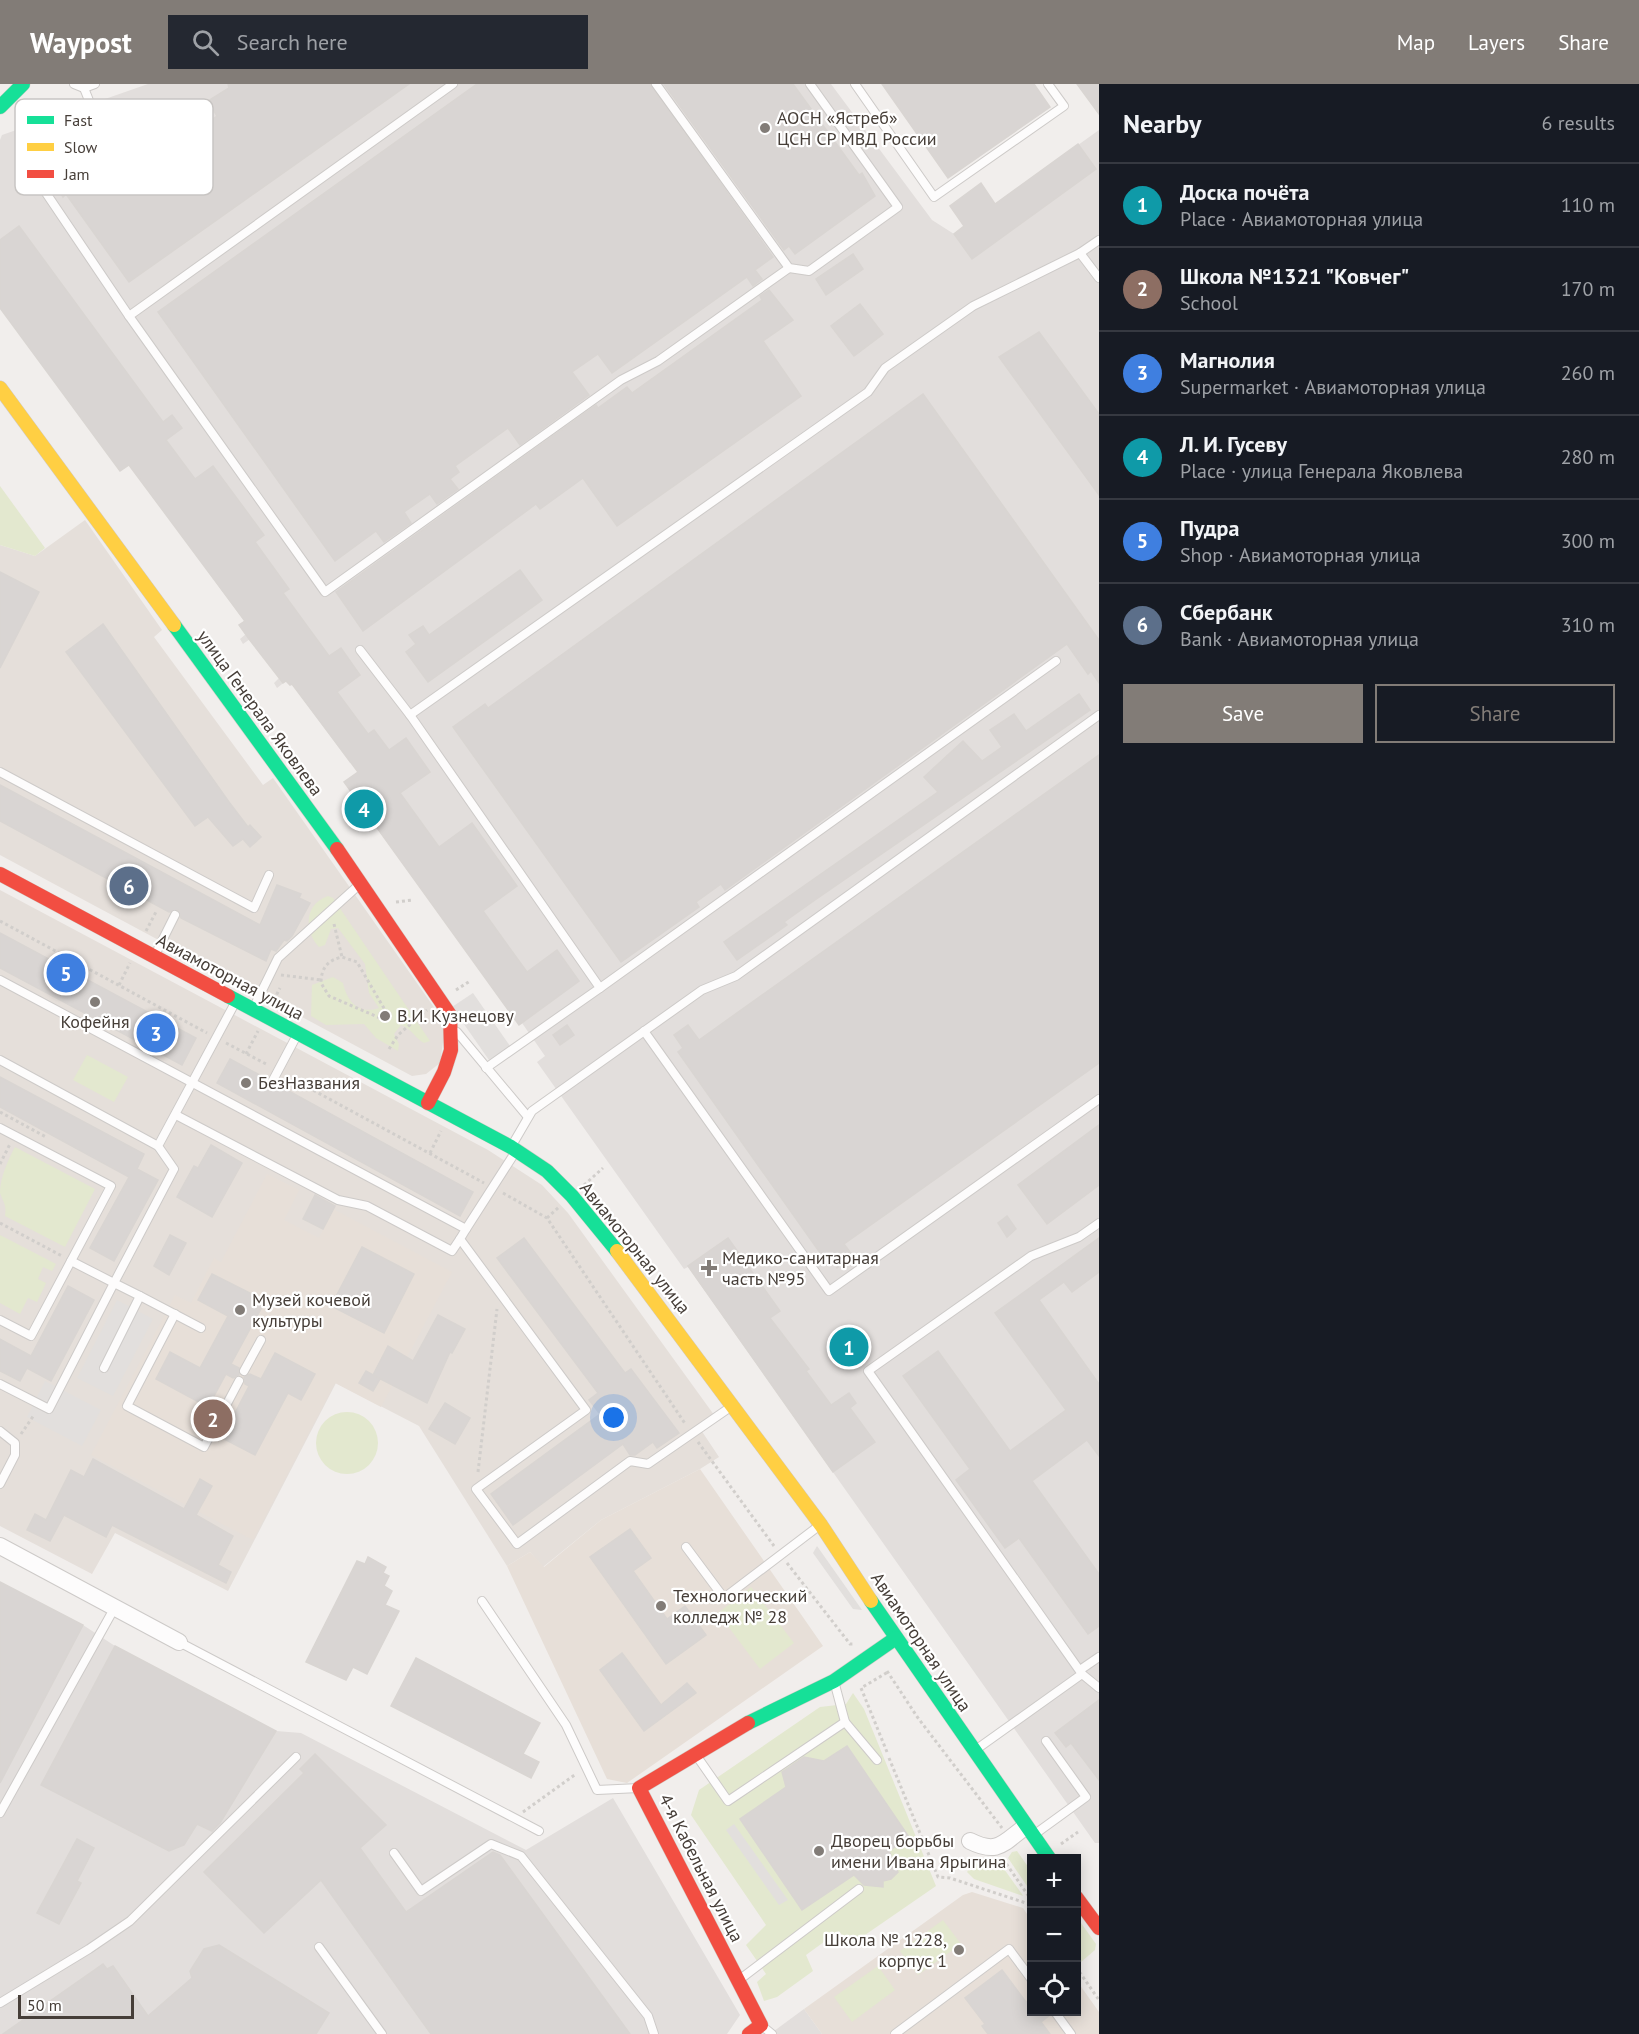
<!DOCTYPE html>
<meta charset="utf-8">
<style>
:root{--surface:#171b24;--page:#242831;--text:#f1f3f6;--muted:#9ea1a6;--line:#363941;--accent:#827c77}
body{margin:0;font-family:"PT Sans",sans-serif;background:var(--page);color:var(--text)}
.controls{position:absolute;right:18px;bottom:18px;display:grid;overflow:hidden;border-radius:0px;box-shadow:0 3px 15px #0003}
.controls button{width:54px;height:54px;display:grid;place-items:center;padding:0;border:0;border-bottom:2px solid var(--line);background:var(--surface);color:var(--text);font:30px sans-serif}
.scale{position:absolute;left:18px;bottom:15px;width:116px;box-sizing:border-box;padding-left:6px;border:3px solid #463e38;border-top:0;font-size:16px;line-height:21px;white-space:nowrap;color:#463e38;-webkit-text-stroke:4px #fff;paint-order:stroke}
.you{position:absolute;left:614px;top:1334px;width:21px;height:21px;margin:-15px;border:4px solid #fff;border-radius:50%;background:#1a73e8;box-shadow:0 0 0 9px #1a73e833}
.badge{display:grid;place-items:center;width:39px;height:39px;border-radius:50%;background:var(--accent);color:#fff;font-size:20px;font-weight:700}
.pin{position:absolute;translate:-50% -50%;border:3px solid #fff;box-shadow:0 2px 6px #0006}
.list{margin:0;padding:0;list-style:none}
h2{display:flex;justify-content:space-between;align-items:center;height:78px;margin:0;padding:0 24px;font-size:26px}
h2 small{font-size:20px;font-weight:400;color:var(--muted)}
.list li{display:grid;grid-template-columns:39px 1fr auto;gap:18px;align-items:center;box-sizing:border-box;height:84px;padding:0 24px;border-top:2px solid var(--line)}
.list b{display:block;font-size:22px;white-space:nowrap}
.list p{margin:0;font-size:20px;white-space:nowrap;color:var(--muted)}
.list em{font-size:20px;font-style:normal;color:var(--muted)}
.actions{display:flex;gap:12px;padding:18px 24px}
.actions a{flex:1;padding:14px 0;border:2px solid var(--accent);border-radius:0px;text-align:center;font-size:21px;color:var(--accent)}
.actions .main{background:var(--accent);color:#fff}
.icon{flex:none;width:33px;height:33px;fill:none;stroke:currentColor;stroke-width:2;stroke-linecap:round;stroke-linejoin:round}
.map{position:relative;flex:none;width:1099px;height:1950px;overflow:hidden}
header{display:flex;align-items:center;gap:36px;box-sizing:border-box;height:84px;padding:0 30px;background:var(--accent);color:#fff}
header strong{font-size:28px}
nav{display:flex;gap:33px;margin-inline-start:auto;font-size:21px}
.search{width:420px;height:54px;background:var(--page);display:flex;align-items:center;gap:15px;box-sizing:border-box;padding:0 21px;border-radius:0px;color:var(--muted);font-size:22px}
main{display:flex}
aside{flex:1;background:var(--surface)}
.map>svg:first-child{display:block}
.residential{fill:#e5dfda}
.industrial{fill:#e2dedc}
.education{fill:#e7dfd8}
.green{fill:#e3e8cf}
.parking{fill:#e2dfdd}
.building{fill:#d9d5d3;stroke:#d9d5d2;stroke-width:1.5}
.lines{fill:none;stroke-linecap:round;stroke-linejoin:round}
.lane-casing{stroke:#cdcac8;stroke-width:10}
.street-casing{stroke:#cdcac8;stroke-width:18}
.fast-casing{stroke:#d1cbc5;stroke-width:15}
.slow-casing{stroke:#d1cbc5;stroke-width:15}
.jam-casing{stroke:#d1cbc5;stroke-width:15}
.path{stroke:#d1cecb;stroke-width:3;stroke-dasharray:3 3;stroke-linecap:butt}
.lane{stroke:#fdfcfc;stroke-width:8}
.street{stroke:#fdfcfc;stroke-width:16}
.fast{stroke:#16e098;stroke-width:14}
.slow{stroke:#ffcf43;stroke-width:14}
.jam{stroke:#f24e42;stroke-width:14}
.poi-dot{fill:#827c77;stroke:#fff;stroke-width:2}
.labels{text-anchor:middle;stroke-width:4.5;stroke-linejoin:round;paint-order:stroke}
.poi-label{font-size:18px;fill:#463e38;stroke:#fff;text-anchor:start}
.street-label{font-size:18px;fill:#463e38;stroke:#fff}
.key{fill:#fff;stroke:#c8c5c3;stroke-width:1.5}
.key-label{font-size:16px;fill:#463e38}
</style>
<header>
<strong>Waypost</strong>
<div class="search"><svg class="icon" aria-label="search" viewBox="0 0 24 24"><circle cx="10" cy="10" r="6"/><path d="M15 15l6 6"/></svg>Search here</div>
<nav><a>Map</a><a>Layers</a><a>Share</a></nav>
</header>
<main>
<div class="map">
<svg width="1099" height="1950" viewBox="0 0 1099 1950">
<rect width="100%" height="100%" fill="#f1eeec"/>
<g class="residential">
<path d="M85,436L162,546L154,553L263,701L273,694L438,929L445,944L440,979L426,990L412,992L0,771V461L35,472Z"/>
<path d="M0,806L488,1066L542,1101L568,1129L717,1335L701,1346L719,1373L700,1385L601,1436L543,1483L530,1468L507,1482L419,1342L336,1299L228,1507L115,1449L92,1490L0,1442Z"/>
</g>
<g class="industrial">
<path d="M148,0H831L932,136L954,150L1099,46V1759H1095L688,1183L684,1185L537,978L545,972L522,939L519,941L344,698L368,681L361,671L350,679L292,600L290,601L286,597L277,604L274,599L279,594L250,555L243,560L240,555L246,550L239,541L244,537L131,382L138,374L120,387L0,224V56L2,51Z"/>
<path d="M0,1498L83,1541L115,1562L276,1647L301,1649L526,1766L613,1714L740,1931L727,1950H0Z"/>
<path d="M804,1925L822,1950H770Z"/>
</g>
<g class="education">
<path d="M267,1090L299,1106L284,1136L319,1154L333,1125L452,1188L381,1323L335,1299L253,1456L91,1371L175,1211L191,1219L214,1174L221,1178Z"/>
<path d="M700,1385L823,1562L627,1699L607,1695L507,1482L530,1468L544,1483L601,1436Z"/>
<path d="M972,1808L1023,1824L1031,1836L1032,1928H1076L1077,1897L1099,1928V1950H822L804,1925L963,1811Z"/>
</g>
<g class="green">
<path d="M0,402L45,464L35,472L0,461Z"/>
<path d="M328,812L333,814L430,957L424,959C415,954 411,944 401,941L394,950L399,960L398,967L376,954L364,940L326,941L311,932L312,901L333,893L343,899C347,917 358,931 379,924L369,909L365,880L338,844L331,845L325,861L319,863C304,847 304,820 328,812Z"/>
<path d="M87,971L128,993L114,1018L73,996Z"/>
<path d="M15,1063L95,1105L65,1163L5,1132C7,1121 3,1118 0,1109C0,1094 8,1076 15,1063Z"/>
<path d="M0,1151L56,1180L52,1187L43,1183L38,1195L46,1199L37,1218L28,1214L20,1230L0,1219Z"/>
<circle cx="347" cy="1359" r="31"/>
<path d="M751,1503L794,1559L760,1585L718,1529Z"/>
<path d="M853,1609L864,1625L936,1802L849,1862L839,1847L806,1871L813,1887L777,1913L764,1917L757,1898L766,1890L746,1861L766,1841L691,1731L699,1706L820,1623L846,1620Z"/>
<path d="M1017,1767L1031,1787V1808L1008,1774L1012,1768Z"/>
<path d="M999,1778L1022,1810L1023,1812L974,1795L967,1788L973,1780Z"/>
<path d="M1076,1832L1096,1860L1095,1866L1081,1878L1077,1871Z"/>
<path d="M943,1836L961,1860L918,1891L900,1867Z"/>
<path d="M878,1882L895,1906L852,1938L834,1913Z"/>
</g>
<g class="parking">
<path d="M473,909L510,962L489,976L452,923Z"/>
<path d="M117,1216L153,1235L113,1312L77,1294Z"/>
<path d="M45,1297L101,1326L82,1362L27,1333Z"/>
<path d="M817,1462L862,1526L853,1525L813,1469Z"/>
<path d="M734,1740L788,1816L779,1821L726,1746Z"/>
</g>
<g class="building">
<path d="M228,0H409L129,198L66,110L63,113L56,102L116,56L122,64L164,33L182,57L217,32L208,17L229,4Z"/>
<path d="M477,0H650L773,173L755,186L762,195L753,202L747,193L612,289L598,270L572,288L589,311L520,361L508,344L455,382L459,388L450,395L458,405L437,420L430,410L404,428L411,439L384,458L376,447L335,477L158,228Z"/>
<path d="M664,0H793L859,91L862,89L875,112L795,170L789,162L784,166Z"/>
<path d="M882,0H1034L1050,23L948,94Z"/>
<path d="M1077,0H1099V30Z"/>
<path d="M1078,60L1096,85L972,175L954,150L964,142L950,122L981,99L995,120Z"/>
<path d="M19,142L163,338L172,331L182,344L166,356L195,395L213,382L264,451L255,458L289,505L283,509L329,572L341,564L360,591L337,608L368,650L374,646L389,666L406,654L430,688L400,709L439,763L472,739L517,802L483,827L527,888L557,866L579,897L519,941L344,698L358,688L292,600L290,601L286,597L283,599L249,555L239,541L245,537L129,381L120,387L0,224V156Z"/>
<path d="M853,170L863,185L826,211L816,195Z"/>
<path d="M769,206L793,236L763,257L801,312L617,442L583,394L540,425L536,420L363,547L336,508L596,321L598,324L627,303L632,309L762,216L760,212Z"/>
<path d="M860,220L883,250L854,272L831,242Z"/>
<path d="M1039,248L1099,330V411L999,273Z"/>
<path d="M923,310L1099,556V599L1091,587L1088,590L1067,560L725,806L721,800L696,818L699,823L621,878L453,643L485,620L488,624Z"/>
<path d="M520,486L542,516L428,598L406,568L416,560L409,551L423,542L429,551Z"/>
<path d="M0,488L39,508L0,584Z"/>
<path d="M103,540L229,718L248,743L250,741L261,753L250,763L243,755L233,762L208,733L195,742L66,568Z"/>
<path d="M1079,610L1090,626L815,816L784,838L787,841L737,876L724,858L938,708L924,693L963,657L982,677L1002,663L990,646L1014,630L1026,647Z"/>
<path d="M1099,671V979L844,1160L853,1172L837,1184L828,1170L823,1173L678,968L683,964L674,951L688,941L699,956Z"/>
<path d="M0,701L260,841L277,801L301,810L299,814L310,819L292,852L287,857L284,856L276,867L271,865L266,877L181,834L178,826L169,828L0,737Z"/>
<path d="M0,849L196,954L182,981L0,884Z"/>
<path d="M567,941L574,951L560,961L553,951Z"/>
<path d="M230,975L267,995L269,1003L278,1001L473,1108L460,1132L217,999Z"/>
<path d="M0,993L144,1070L137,1085L158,1096L114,1177L90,1164L129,1093L0,1023Z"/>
<path d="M1099,1041V1101L1047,1140L1018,1101Z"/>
<path d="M211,1061L242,1079L212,1133L177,1113L194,1082L198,1084Z"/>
<path d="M315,1111L335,1122L323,1145L303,1135Z"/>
<path d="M1007,1132L1016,1145L1007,1153L998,1139Z"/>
<path d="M170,1151L186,1159L169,1191L154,1182Z"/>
<path d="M524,1154L625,1289L631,1285L679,1349L657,1364L653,1358L635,1371H630L623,1360L513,1441L491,1410L600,1330L589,1316L598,1309L497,1174Z"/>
<path d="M728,1154L780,1227L770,1234L802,1276L809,1285L806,1287L831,1321L849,1309L856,1319L850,1324L875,1358L833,1388L688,1182Z"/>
<path d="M1099,1154V1188L1072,1208L1064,1198L1039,1216L1099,1300V1372L1087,1356L1032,1397L1099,1490V1542L1088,1550L1019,1454L1005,1464L956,1396L970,1385L903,1292L938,1267L1010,1367L1066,1326L995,1229Z"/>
<path d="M362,1163L414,1190L384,1249L331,1222Z"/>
<path d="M212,1190L256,1212L254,1216L263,1221L231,1280L239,1284V1291L233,1294L226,1290L208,1323L156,1295L170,1268L200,1284L228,1232L198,1216Z"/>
<path d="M68,1202L94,1216L51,1297L27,1284L20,1297L0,1287V1255L31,1272Z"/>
<path d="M438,1231L465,1245L452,1269L450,1268L427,1319L373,1291L380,1295L373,1307L359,1299L366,1287L373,1291L388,1262L413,1277Z"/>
<path d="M275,1269L315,1290L301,1316L288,1309L255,1371L222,1354L249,1302L245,1300L244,1293L250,1290L261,1295Z"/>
<path d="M445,1319L470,1334L455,1360L429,1345Z"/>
<path d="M93,1375L184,1425L200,1395L212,1402L196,1431L233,1452L218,1481L231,1488L226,1499L112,1441L106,1453L64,1431L50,1457L27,1446L35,1430L46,1436L71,1386L84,1393Z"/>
<path d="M630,1445L651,1474L633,1487L667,1535L685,1522L706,1551L666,1580L590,1473Z"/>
<path d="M368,1473L386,1483L383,1489L389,1492L384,1502L392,1507L385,1521L399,1527L367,1590L353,1583L346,1596L306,1578L357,1477L365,1480Z"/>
<path d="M0,1498L83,1541L0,1699Z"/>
<path d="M115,1562L276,1647L220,1739L212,1747L197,1740L184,1761L169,1767L41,1701Z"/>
<path d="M622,1569L661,1621L687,1599L696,1609L644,1647L600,1586Z"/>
<path d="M416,1574L540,1639L523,1670L539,1678L531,1694L391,1622Z"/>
<path d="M1099,1616V1696L1071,1659L1066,1663L1055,1649Z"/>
<path d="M847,1662L909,1753L889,1767L898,1788L891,1795L883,1797V1803L864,1801L854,1791L802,1826L740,1735L786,1703L782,1688L804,1673L824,1677Z"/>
<path d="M315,1670L386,1741L360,1764L406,1828L493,1768L500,1771L630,1950H431L321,1796L264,1849L204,1788L304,1689L300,1685Z"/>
<path d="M77,1755L94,1764L77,1797L81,1799L59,1840L37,1829Z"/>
<path d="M219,1861L329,1929L316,1950H3L103,1880L107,1885L113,1882L148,1932L192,1894L190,1887L204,1865Z"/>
<path d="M1002,1886L1026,1918L1032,1914V1928H1049L1050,1931L1041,1938L1050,1950H988L982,1942L985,1940L965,1914Z"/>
</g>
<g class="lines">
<defs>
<g id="lane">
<path d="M74,0L84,4L95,0"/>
<path d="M453,0L129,232L325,508L621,296L658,277L789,184"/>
<path d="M656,0L789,184L809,187L898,123L810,0"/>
<path d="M855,0L934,113L1064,22L1048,0"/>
<path d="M84,4L98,39C71,53 36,67 42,103L129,232"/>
<path d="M1080,169L1099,194"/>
<path d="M360,566L410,631L600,904L486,984"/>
<path d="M410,631L868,308L885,284L973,222L1080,169L1099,156"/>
<path d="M0,688L254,824L269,791"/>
<path d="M155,871L175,831"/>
<path d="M0,896L466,1145L460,1155L586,1326L476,1405L517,1460L630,1377L648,1380L732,1322"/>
<path d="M600,904L1056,577"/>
<path d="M253,925L278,874L360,800"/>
<path d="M644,947L829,1207L1099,1015"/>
<path d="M457,948L528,1033"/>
<path d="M0,976L158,1062"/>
<path d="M272,998L297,951"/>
<path d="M176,1031L338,1116L367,1122L452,1167L460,1155"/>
<path d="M0,1044L111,1102L31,1252L0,1236"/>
<path d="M511,1063L532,1027L702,906L736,892L1099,631"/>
<path d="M466,1145L516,1067"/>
<path d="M71,1177L114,1199L174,1085L158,1062L236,917"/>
<path d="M140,1212L201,1244"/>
<path d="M175,1230L127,1322L204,1363L239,1297"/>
<path d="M244,1287L261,1256"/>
<path d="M0,1300L49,1325L114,1199L140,1212L104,1284"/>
<path d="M0,1347L15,1359V1371L0,1400"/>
<path d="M686,1463L724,1514L820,1441"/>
<path d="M482,1517L566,1641L597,1706L639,1704"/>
<path d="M179,1558L539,1747"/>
<path d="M1080,1586L1099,1573"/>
<path d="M1082,1590L1099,1604"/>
<path d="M834,1597L845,1638L877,1676"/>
<path d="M974,1667L1082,1590L868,1287L1031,1172L1079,1153L1099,1139"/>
<path d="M696,1671L728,1717L845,1638"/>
<path d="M0,1729L115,1523"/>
<path d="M1035,1750L1086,1713L1046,1657"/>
<path d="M394,1769L421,1807L491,1760L521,1772L648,1932L654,1950"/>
<path d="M319,1863L382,1950"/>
<path d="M739,1896L859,1805"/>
<path d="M0,1919L89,1865L130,1837L296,1673"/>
<path d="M1055,1928L1071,1950"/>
<path d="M761,1941L772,1950"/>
<path d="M895,1950L1009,1865L1032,1896"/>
</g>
<g id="street">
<path d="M0,1462L179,1558"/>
<path d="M970,1757C998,1771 1003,1759 1025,1743"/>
</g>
<g id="fast">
<path d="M0,23L23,0"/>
<path d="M174,541L337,765"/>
<path d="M228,912L511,1063L547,1087L572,1112L617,1167"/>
<path d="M871,1517L1049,1774"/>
<path d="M748,1639L834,1597L896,1554"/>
</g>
<g id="slow">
<path d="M0,304L174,541"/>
<path d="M617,1167L821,1441L871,1517"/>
</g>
<g id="jam">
<path d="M337,765L450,931L451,966L444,988L428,1019"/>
<path d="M0,790L228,912"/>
<path d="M748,1639L639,1704L761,1941L749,1950"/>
<path d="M1076,1813L1099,1844"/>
</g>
</defs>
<use href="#lane" class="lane-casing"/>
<use href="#street" class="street-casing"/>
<use href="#fast" class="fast-casing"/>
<use href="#slow" class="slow-casing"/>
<use href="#jam" class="jam-casing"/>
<g class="path">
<path d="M396,818L413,816"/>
<path d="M0,837L207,949"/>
<path d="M334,840L342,873"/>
<path d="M146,847L157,826"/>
<path d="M281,891L321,896"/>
<path d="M119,901L130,879"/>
<path d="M456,906L470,897"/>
<path d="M274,916L280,904"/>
<circle cx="385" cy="932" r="5.5"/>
<path d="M380,934L329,912L321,899C321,884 328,876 342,873L357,878L385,926"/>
<path d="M226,959L268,981"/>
<path d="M389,965L398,951L427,926"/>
<path d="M246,970L258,947"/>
<path d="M287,992L484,1099"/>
<path d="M0,1028L46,1053"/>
<path d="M430,1069L441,1047"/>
<path d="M0,1080L10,1060"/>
<path d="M584,1101L603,1084"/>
<path d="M503,1109L547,1134L686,1341"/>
<path d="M547,1134L559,1123"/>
<path d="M0,1139L62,1172"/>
<path d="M21,1350L34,1331"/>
<path d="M698,1358L774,1462"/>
<path d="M478,1388L497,1225"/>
<path d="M787,1479L850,1560H855"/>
<path d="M887,1587L918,1634L1002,1744"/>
<path d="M887,1668L861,1604L888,1588"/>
<path d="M889,1674L938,1793L950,1794L1032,1821"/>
<path d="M523,1728L576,1690"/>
<path d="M1061,1760L1078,1748"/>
<path d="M1003,1775L1032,1817"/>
<path d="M1076,1883L1099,1916"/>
</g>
<use href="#lane" class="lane"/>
<use href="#street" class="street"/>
<use href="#fast" class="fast"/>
<use href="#slow" class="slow"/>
<use href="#jam" class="jam"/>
</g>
<g class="poi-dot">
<circle cx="765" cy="44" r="6"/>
<circle cx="95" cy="918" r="6"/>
<circle cx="385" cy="932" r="6"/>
<circle cx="246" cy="999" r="6"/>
<path d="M706 1175h6v6h6v6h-6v6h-6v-6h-6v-6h6z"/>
<circle cx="240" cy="1226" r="6"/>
<circle cx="661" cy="1522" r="6"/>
<circle cx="819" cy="1767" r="6"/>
<circle cx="959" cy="1866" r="6"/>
</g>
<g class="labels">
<g class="poi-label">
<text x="777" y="40">АОСН «Ястреб»<tspan x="777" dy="21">ЦСН СР МВД России</tspan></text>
<text x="397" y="938">В.И. Кузнецову</text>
<text x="95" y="944" text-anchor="middle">Кофейня</text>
<text x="258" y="1005">БезНазвания</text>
<text x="722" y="1180">Медико-санитарная<tspan x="722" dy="21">часть №95</tspan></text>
<text x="252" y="1222">Музей кочевой<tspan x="252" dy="21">культуры</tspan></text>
<text x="673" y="1518">Технологический<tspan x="673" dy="21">колледж № 28</tspan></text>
<text x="831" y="1763">Дворец борьбы<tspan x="831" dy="21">имени Ивана Ярыгина</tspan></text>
<text x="947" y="1862" text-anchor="end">Школа № 1228,<tspan x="947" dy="21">корпус 1</tspan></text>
</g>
<g class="street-label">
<text transform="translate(260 629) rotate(54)" y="6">улица Генерала Яковлева</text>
<text transform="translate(230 893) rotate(28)" y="6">Авиамоторная улица</text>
<text transform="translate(635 1164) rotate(51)" y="6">Авиамоторная улица</text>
<text transform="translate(921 1558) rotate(56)" y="6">Авиамоторная улица</text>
<text transform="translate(701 1784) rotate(63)" y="6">4-я Кабельная улица</text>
</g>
</g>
<rect x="15" y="15" width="198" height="96" rx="9" class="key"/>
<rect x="27" y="32" width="27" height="8" fill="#16e098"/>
<rect x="27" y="59" width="27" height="8" fill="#ffcf43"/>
<rect x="27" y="86" width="27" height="8" fill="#f24e42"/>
<g class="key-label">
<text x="64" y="42">Fast</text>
<text x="64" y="69">Slow</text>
<text x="64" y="96">Jam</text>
</g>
</svg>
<div class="controls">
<button>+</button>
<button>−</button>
<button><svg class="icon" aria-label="locate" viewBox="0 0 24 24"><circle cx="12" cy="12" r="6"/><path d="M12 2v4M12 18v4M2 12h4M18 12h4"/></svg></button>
</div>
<div class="scale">50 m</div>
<div class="you"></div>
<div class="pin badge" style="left:849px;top:1263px;background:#0f9aa8">1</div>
<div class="pin badge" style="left:213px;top:1335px;background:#8d6e63">2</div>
<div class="pin badge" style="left:156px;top:949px;background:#3f7fe0">3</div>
<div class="pin badge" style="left:364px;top:725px;background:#0f9aa8">4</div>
<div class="pin badge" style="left:66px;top:889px;background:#3f7fe0">5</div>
<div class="pin badge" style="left:129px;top:802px;background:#5c6f8a">6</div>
</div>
<aside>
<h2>Nearby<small>6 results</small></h2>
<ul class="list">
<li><span class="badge" style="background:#0f9aa8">1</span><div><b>Доска почёта</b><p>Place · Авиамоторная улица</p></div><em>110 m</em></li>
<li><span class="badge" style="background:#8d6e63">2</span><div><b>Школа №1321 &quot;Ковчег&quot;</b><p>School</p></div><em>170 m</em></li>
<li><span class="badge" style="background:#3f7fe0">3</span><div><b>Магнолия</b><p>Supermarket · Авиамоторная улица</p></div><em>260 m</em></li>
<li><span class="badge" style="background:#0f9aa8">4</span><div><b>Л. И. Гусеву</b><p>Place · улица Генерала Яковлева</p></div><em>280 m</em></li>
<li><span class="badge" style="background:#3f7fe0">5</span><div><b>Пудра</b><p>Shop · Авиамоторная улица</p></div><em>300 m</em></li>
<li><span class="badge" style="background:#5c6f8a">6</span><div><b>Сбербанк</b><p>Bank · Авиамоторная улица</p></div><em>310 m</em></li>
</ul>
<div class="actions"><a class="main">Save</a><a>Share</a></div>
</aside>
</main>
